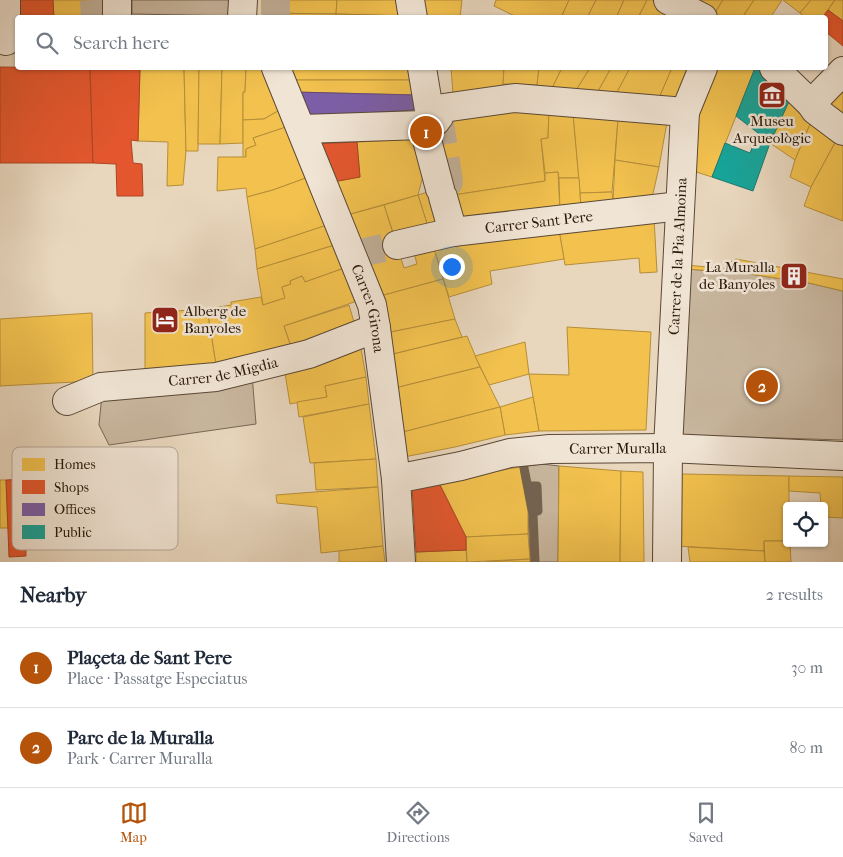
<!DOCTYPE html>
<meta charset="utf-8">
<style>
:root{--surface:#fff;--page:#f2f2f3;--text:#1f2937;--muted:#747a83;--line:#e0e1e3;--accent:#b45309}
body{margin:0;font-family:"IM FELL French Canon",serif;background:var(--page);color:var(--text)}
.controls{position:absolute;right:15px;bottom:15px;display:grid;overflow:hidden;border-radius:5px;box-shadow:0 1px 4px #0004}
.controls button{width:45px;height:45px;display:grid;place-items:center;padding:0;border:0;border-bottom:1px solid var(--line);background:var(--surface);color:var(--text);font:25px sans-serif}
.you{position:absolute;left:451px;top:266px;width:18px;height:18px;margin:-12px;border:4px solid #fff;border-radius:50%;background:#1a73e8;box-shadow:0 0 0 8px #1a73e833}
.badge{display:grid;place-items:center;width:32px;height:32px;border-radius:50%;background:var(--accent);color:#fff;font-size:16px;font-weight:700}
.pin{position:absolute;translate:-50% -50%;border:2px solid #fff;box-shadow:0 1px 5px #0006}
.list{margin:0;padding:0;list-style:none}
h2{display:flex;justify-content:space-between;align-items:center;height:65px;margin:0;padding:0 20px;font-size:21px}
h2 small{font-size:16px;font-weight:400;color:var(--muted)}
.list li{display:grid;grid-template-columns:32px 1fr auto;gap:15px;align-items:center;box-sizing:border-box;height:80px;padding:0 20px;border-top:1px solid var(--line)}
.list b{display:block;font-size:19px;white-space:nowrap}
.list p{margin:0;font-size:16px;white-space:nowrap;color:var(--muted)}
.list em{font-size:16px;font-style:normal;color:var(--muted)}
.icon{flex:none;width:28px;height:28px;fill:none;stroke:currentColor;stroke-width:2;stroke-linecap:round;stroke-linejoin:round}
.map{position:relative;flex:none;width:843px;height:562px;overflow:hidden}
.search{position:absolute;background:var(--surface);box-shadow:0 1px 4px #0004;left:15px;right:15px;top:15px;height:55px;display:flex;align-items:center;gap:12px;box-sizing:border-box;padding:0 18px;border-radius:5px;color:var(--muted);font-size:19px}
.sheet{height:225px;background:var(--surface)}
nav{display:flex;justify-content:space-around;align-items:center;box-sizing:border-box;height:70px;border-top:1px solid var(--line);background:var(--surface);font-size:14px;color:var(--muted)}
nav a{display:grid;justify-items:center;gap:2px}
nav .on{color:var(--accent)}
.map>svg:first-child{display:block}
.green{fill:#c8b69e;stroke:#796754}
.homes{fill:#f2c14e;stroke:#b68e39}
.shops{fill:#e4572e;stroke:#ac4423}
.offices{fill:#7b5ea7;stroke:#634978}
.public{fill:#17a398;stroke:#1d796d}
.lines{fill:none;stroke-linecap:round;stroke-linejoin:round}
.stream{stroke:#756350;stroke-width:9}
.street-tunnel{stroke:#c2b099;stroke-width:28;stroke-dasharray:28 14;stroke-linecap:butt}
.street-casing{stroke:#5a4836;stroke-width:30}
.street{stroke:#f0e4d4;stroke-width:28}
.labels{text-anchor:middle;stroke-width:5;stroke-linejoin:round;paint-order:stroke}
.poi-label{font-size:15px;fill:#2a1809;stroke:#f0e4d4}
.street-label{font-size:15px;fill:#2a1809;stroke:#f0e4d4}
.key{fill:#f0e4d4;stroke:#b5a797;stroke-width:1}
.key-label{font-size:14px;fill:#2a1809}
</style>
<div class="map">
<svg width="843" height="562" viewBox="0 0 843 562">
<rect width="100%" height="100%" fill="#e8d6bd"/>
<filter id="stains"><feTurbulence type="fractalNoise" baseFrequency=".004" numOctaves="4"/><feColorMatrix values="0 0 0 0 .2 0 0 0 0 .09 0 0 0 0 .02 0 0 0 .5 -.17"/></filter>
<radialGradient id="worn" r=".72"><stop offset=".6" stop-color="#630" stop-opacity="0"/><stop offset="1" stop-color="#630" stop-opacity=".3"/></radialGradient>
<g class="green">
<path d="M132,0H237L236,16L132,14Z"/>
<path d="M686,269L743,273L809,283L843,291V440L679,435Z"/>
<path d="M252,374L256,424L109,445L99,425L102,394Z"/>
<path d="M542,464L559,466L558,562H530L528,512L520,467Z"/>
</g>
<g class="homes">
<path d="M53,0H103L104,18H54Z"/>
<path d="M262,0H337L336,14L262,13Z"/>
<path d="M337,0H401L403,16L336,14Z"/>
<path d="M421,0H462L460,18H423Z"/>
<path d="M496,0H569L561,18H519L494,6Z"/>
<path d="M569,0H596L587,18H561Z"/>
<path d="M596,0H624L616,18H587Z"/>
<path d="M624,0H647L638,18H616Z"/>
<path d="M647,0H660L670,5L663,18H638Z"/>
<path d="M701,0H723L713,16L697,8Z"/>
<path d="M723,0H754L742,18L713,16Z"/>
<path d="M754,0H782L770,18H742Z"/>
<path d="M783,0H811L800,13Z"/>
<path d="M811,0H835L822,18H806L800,13Z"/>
<path d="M835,0H843V21L828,10Z"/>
<path d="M262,13L336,14V18H263Z"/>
<path d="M336,14L403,16L404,18H336Z"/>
<path d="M140,68H184L186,151L183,185L167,186L168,142L138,141Z"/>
<path d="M184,68H199L198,151H186Z"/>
<path d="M199,68H222L220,144H198Z"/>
<path d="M222,68H246L245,92H243V143L220,144Z"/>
<path d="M246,68H263L285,107L264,119L243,120V92H245Z"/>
<path d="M287,68H413L415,80H290Z"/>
<path d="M451,68H504L503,86L453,94Z"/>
<path d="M504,68H539L537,85L503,84Z"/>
<path d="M539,68H562L552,88L537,85Z"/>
<path d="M562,68H590L575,92L552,88Z"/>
<path d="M590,68H611L596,95L575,92Z"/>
<path d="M611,68H630L615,96L596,95Z"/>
<path d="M630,68H672L659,98L617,92Z"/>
<path d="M672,68H694L680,101L659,98Z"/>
<path d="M713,68H755L712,177L687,169L690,121Z"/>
<path d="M290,80H415L416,95L294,92Z"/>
<path d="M843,81V123L818,107Z"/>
<path d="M791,97L811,122L795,160L770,143Z"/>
<path d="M285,107L292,125L253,138L256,145L246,149V157L243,158V120L264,119Z"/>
<path d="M521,108L549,110L548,138L541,139L545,181L447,196L435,118Z"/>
<path d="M549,110L573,113L579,178H559L558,172L545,173L541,139L548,138Z"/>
<path d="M573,113L618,119L612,192L580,193Z"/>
<path d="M618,119L667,122L659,167L615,160Z"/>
<path d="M811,122L837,139L811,187L790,177L795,160Z"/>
<path d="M292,125L314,175L273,190L247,197L246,188L217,191L218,157H246V149L256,145L253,138Z"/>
<path d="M414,139L423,176L418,195L340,217L327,183L360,177L357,142Z"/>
<path d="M837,139L843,143V221L804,206L811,187Z"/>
<path d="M615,160L659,167L652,198L613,203Z"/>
<path d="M558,172L560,211L456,224L447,196L545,181V173Z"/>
<path d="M314,175L333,223L255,249L247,197L273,190Z"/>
<path d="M559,178H579L581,208L560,211Z"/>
<path d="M437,189L447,227L429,230L418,195Z"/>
<path d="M612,192L613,203L581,208L580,193Z"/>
<path d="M418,195L429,230L395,239L384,205Z"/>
<path d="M384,205L404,268L417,264L413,249L433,245L443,279L373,298L340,217Z"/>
<path d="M654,218L657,272L640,273L639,258L565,265L559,230Z"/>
<path d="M333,223L341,243L257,269L255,249Z"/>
<path d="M559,230L564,259L490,271L492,284L449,297L433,245Z"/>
<path d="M341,243L350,266L305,282L302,276L290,281L291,284L282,287L285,298L263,305L257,269Z"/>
<path d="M736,259L843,279V291L809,283L743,273L686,269V265L728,269L729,263Z"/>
<path d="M350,266L363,299L284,326L292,349L216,365L207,309L231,305V302L261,297L263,305L285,298L282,287L291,284L290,281L302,276L305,282Z"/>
<path d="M443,279L455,319L381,334L373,298Z"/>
<path d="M349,305L356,329L292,349L284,326Z"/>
<path d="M207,309L216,365L145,374V313Z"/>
<path d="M92,313L93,381L0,386V319Z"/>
<path d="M455,319L462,337L385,356L381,334Z"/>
<path d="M567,327L651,332L646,430L539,431L529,374L569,375Z"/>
<path d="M467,336L480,367L391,389L385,356Z"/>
<path d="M525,342L529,374L489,385L475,356Z"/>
<path d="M360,343L366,377L325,386L327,397L290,404L284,367Z"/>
<path d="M480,367L500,407L399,433L391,389Z"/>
<path d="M366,377L369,404L299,417L297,402L327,397L325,386Z"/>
<path d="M533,397L539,431L505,435L500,407Z"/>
<path d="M369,404L376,459L310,463L303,417Z"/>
<path d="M500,407L505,435L455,447L404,457L399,433Z"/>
<path d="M376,459L378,487L316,490L314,463Z"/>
<path d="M559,466L621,471L620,562H558Z"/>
<path d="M520,467L528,512V534L466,537L438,481Z"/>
<path d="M621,471L643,472L644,562H620Z"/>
<path d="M682,474L789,476V506H787V541H764V551L676,546Z"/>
<path d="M789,476L843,477V518L824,517V506H821L820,493L789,491Z"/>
<path d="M0,480H6L8,528H0Z"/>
<path d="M378,487L383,546L321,553L317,507L277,503L276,495Z"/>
<path d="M528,534L530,559L467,562L466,537Z"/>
<path d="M764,541H787V543H790L791,562H765Z"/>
<path d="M383,546L385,562H339V551Z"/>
<path d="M688,547L764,551L765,562H690Z"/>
<path d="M466,550L467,562H416V552Z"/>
<path d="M530,559V562H485Z"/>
</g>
<g class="shops">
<path d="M19,0H53L54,18H20Z"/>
<path d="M828,10L843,21V46L826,32V18H822Z"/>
<path d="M0,67L90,68L93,163H0Z"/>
<path d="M90,68H140L138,141L131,140L133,163L142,164L143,196H117L116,164L93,163Z"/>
<path d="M357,142L360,177L327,183L312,144Z"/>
<path d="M24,479L26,556L9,557L6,480Z"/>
<path d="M438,481L466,537V550L416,552L412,486Z"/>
</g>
<path class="offices" d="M294,92L416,95L417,105L413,110L301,117Z"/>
<path class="public" d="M755,68H763L791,97L770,143L753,191L712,177L725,143L750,153L758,133L736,116Z"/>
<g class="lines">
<g class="stream">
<path d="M524,468L533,514L535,562"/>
<path d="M528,486H537L538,511"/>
</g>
<g class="street-tunnel">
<path d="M94,0L95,18"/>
<path d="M276,18V0"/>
<path d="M439,117L449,182L445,184"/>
<path d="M356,254L397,245"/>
</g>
<defs>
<g id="street">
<path d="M117,0V18"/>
<path d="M410,0L413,18"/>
<path d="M668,0L703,18"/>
<path d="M242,18L243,0"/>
<path d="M6,41V0"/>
<path id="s1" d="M276,68L372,305L376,328L396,479L401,562"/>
<path d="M422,68L429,110L439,117"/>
<path d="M774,68L811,104L815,110L843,131"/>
<path d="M811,104L843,71"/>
<path d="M429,110L515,98L685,112"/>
<path d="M423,125L440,189"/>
<path d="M302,129L423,125L436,121"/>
<path d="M443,197L453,232"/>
<path id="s2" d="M397,245L453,232L680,206"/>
<path id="s3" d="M67,401L101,387L216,377L309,354L376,328"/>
<path id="s4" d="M396,479L461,466L510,453L550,449L668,448L843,456"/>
<path id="s5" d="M667,562L668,448L685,112L703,68"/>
</g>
</defs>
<use href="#street" class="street-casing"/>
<use href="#street" class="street"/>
</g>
<defs>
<symbol id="museum-square" viewBox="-11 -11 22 22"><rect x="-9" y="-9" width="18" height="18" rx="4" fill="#8f2418" stroke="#f0e4d4"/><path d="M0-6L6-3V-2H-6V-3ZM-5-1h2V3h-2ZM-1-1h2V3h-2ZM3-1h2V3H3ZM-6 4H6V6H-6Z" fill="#fff"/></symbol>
<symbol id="building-square" viewBox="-11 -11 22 22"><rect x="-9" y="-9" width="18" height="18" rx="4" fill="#8f2418" stroke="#f0e4d4"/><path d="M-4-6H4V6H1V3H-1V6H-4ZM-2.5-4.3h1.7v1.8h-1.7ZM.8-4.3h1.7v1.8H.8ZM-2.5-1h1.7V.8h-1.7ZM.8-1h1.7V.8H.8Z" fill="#fff"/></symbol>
<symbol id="hotel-square" viewBox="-11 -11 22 22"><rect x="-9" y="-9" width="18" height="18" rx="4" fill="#8f2418" stroke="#f0e4d4"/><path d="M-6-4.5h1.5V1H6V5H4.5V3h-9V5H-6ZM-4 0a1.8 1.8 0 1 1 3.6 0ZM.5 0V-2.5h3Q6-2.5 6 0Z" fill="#fff"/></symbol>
</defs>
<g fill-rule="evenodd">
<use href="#museum-square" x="756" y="79" width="32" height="32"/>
<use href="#building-square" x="778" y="260" width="32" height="32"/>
<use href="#hotel-square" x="149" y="304" width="32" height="32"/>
</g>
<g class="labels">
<g class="poi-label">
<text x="772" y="126">Museu<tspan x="772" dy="17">Arqueològic</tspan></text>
<text x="775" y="272" text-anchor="end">La Muralla<tspan x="775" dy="17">de Banyoles</tspan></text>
<text x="184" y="316" text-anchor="start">Alberg de<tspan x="184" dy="17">Banyoles</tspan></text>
</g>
<g class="street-label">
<text dy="5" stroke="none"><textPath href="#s2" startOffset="144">Carrer Sant Pere</textPath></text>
<text dy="5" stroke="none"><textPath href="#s5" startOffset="306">Carrer de la Pia Almoina</textPath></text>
<text dy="5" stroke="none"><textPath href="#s1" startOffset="258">Carrer Girona</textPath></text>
<text dy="5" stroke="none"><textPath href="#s3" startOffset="160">Carrer de Migdia</textPath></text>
<text dy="5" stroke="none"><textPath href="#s4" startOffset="225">Carrer Muralla</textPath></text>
</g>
</g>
<rect x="12" y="447" width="166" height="103" rx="8" class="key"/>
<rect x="22" y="458" width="23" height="13" fill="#f2c14e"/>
<rect x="22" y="480" width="23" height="14" fill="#e4572e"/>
<rect x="22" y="503" width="23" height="13" fill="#7b5ea7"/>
<rect x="22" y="525" width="23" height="14" fill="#17a398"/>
<g class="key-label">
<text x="54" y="469">Homes</text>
<text x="54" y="492">Shops</text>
<text x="54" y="514">Offices</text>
<text x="54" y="537">Public</text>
</g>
<rect width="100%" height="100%" filter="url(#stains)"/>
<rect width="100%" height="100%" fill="url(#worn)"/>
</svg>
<div class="controls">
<button><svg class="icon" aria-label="locate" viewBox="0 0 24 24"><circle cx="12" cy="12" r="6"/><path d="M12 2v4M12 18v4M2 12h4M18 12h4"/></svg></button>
</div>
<div class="you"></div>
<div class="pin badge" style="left:426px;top:132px">1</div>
<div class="pin badge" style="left:762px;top:386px">2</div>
<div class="search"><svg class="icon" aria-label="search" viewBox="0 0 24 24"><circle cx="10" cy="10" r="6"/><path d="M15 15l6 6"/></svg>Search here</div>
</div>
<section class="sheet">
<h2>Nearby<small>2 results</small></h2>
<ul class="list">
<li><span class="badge">1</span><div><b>Plaçeta de Sant Pere</b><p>Place · Passatge Especiatus</p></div><em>30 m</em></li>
<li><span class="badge">2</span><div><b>Parc de la Muralla</b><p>Park · Carrer Muralla</p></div><em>80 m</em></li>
</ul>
</section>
<nav>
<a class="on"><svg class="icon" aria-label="map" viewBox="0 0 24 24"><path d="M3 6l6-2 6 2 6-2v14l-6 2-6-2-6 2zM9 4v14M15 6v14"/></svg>Map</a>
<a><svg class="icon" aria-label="directions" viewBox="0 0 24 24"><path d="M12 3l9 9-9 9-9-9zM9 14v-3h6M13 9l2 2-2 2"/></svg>Directions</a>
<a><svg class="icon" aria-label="saved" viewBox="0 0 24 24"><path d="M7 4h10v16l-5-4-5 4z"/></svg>Saved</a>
</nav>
